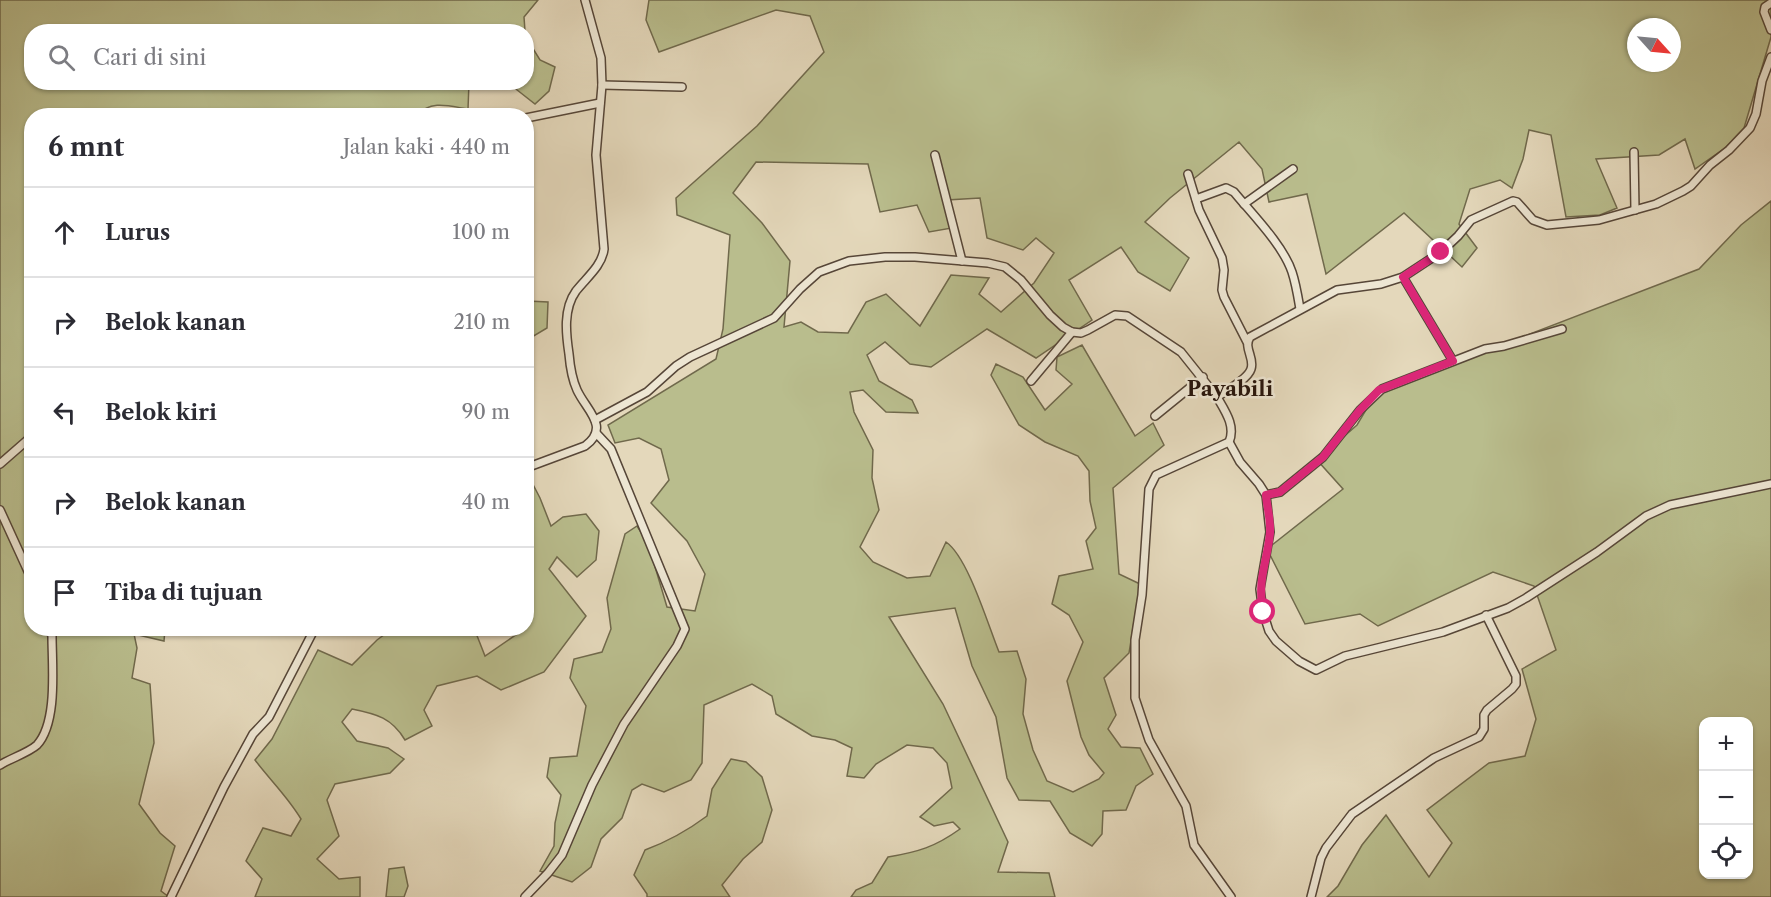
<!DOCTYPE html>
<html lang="id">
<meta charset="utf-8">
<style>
:root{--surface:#fff;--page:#f7f7f7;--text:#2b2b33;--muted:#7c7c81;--line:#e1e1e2}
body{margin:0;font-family:"Libre Caslon Text",serif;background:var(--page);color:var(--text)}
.controls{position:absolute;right:18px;bottom:18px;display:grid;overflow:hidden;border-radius:12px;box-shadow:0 2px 4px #0004}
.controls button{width:54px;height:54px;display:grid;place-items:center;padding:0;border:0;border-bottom:2px solid var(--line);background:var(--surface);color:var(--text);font:30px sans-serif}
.compass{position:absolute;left:1627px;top:18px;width:54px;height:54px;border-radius:50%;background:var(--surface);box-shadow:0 2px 4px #0004;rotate:117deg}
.stop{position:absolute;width:18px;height:18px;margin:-14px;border:4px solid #db2777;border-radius:50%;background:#fff}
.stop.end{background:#db2777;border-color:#fff;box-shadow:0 2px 6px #0008}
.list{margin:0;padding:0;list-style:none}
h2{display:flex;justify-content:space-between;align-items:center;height:78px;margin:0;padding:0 24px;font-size:26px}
h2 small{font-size:20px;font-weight:400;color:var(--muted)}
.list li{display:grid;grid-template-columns:39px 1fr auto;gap:18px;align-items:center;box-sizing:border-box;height:90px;padding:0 24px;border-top:2px solid var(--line)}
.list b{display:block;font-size:22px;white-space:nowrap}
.list em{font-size:20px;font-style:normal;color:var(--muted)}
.icon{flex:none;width:33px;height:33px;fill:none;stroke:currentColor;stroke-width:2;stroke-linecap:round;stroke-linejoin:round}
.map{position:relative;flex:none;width:1771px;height:897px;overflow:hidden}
.search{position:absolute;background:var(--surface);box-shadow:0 2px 4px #0004;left:24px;top:24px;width:510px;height:66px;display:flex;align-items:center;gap:15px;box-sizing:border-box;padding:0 21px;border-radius:24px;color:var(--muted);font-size:22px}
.panel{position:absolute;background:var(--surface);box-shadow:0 2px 4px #0004;left:24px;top:108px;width:510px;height:528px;border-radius:24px}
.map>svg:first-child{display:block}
.green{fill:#b9bd8d;stroke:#70694c;stroke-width:1.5;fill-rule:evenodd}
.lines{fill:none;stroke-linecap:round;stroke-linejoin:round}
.minor-casing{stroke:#564638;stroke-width:10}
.minor{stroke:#ede6d3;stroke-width:7}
.route{stroke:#db2777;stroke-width:8}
.labels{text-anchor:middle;stroke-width:5;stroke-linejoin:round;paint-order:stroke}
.quarter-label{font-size:21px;font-weight:bold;fill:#27150c;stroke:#ede6d3}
</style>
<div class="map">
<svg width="1771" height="897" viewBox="0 0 1771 897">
<rect width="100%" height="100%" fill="#e4d8bb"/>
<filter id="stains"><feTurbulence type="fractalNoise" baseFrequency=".00333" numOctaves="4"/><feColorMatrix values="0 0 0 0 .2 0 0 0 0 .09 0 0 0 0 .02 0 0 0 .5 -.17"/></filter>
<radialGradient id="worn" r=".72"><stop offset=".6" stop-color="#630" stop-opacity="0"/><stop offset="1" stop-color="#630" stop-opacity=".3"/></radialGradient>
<g class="green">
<path d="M0,0H538L524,17L525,31L32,32V82L469,83L468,109C453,107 429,99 419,115L32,116V628L165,629L164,641L134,634L137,648L132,678L150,684L154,743L139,804L160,833L175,846L161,891L169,897H0Z"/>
<path d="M649,0H1771V37L1744,128L1725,148L1695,169L1685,139L1659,155L1596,159L1617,208L1600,215L1566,217L1551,135L1529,130L1523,159L1512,188L1500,180L1470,189L1459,224L1477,248L1462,267L1404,213L1326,274L1307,194L1269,202L1262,169L1239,142L1170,198L1145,222L1189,258L1170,291L1138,272L1121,247L1069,280L1092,320L1036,358L987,329L931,367L910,364L885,342L867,355L879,381L912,400L918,413L886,412L863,390L850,392L854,412L873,450L872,478L879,510L860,547L873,562L907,578L930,576L946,542C968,557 988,625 999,652L1017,651L1026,679L1023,714L1033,750L1047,781L1073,792L1099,779L1104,773L1089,755L1081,737L1067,681L1083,642L1069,615L1052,604L1059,576L1093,569L1086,541L1096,528L1090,501L1089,471L1078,456L1045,442L1019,425L991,375L996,364L1023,377L1045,410L1072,384L1056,370L1057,357L1082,345L1135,436L1153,423L1164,445L1113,488L1119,574L1140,584L1129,653L1104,678L1116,715L1108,729L1121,747L1140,748L1153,774L1136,786L1126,810L1103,811L1102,834L1092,846L1070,833L1050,801L1019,800L1007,778L996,717L972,666L955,608L889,617L943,704L1008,842L998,872L1049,873L1055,897H851L856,890L872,883L888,857C918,852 935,847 960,829L953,822L934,826L920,817L952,788L947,763L933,748L907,745L876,764L864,778L847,776L852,748L835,740L812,736L776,714L772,696L752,684L704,705L702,763L691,780L664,792L642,784L632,790L622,818L601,839L591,867L572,882L540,871L554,846L555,823L561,795L547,777L550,758L577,756L586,706L570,678L574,659L602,652L611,629L607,598L625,534L637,526L648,543L667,607L695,611L705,574L687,541L651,503L669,480L661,449L639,438L615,443L608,425L716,359L723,329L730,235L677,215L676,198L757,126L824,52L810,16L776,10L659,52L646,20ZM1636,27H1672V63H1636ZM756,162L868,164L880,212L917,205L929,232L952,228L947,200L980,198L987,238L1023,250L1036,238L1054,253L1034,283L1001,312L979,294L989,278L951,275L920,326L886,294L866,302L848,333L818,332L801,322L784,327L790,261L762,223L733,193Z"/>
<path d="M527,39L540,60L555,67L549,91L535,104L512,86V83L526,82Z"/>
<path d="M1771,201V897H1327L1338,886L1362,845L1386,815L1429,877L1452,843L1427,810L1489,763L1525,756L1536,719L1522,669L1556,650L1534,586L1493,572L1378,626L1360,614L1305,624L1267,549L1343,489L1317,460L1357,425L1376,393L1699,269L1741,225ZM1704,722H1748V874H1704Z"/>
<path d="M527,301L548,302L547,328L527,340Z"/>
<path d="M527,473L540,498L551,526L563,517L586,514L599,531L596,560L577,577L557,557L549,569L586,616L544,672L501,690L477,676L437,686L424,710L432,726L405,740C392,718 377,714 352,709L342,722L357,741L388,748L404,759L390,773L335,784L327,800L339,836L317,859L339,879L360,877V897H255L262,879L246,861L263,828L291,836L301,819C288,797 270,780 255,760L272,739L318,650L352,665L377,640L392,629L474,628L485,656L520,632L519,629L526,628Z"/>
<path d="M731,759L746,762L762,777L772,810L762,842L743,859L722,885L730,897H647V894L634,875L645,850C669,841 687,831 707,816L712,789Z"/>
<path d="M404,867L408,886L404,897H386L389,869Z"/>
</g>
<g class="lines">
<defs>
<g id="minor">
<path d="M1771,3L1765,7L1764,12L1771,30"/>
<path d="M602,85L682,87"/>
<path d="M526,118L600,103"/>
<path d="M1634,152L1635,210"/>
<path d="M935,155L962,261"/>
<path d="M1188,174L1199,210L1222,258L1224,270L1222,290L1224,297L1247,342"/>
<path d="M1196,199L1226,188L1234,192C1252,214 1283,245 1292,272C1296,284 1298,297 1300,309"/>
<path d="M1244,204L1293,169"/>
<path d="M1403,277L1453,361"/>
<path d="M1031,381L1072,332"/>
<path d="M1155,416L1203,377"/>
<path d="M595,420L647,392L676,366L690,357L774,318L800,289L819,272L849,261L885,257H915L988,263L1005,267L1021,280L1050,315L1063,327L1072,332L1081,333L1088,330L1115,315L1127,316L1181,352L1217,397"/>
<path d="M1229,442L1240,462L1259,484L1266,495L1270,532L1260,589L1263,612L1269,631L1276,641L1299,661L1316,670L1345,656L1443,632L1508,608L1526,598L1597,552L1646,516L1670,505L1771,484"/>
<path d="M0,464L32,436"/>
<path d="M526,468L585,446C611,427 586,410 577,390C572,379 570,366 569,354C566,334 563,309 576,291C586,278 602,266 604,249L596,155L602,85L601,58L585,0"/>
<path d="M1266,495L1280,492L1323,457L1360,410L1382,389L1485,349L1504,346L1562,329"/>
<path d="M0,510L32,580"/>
<path d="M0,765C11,758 28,753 37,745C58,722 52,666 52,636L49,628"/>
<path d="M171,897L224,787L253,734L269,717L315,628"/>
<path d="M525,897L548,873L562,855L592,785L624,724L677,646L685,629L611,449L596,433"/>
<path d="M1231,897L1194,845L1186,806L1149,740L1135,698V640L1142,595L1149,489L1156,475L1229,442C1236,426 1225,411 1217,397C1226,391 1248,379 1251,369C1255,358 1243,348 1250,337L1337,290L1381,284L1403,277L1441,252L1458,236L1471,220L1513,201L1517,202L1533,220L1547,225L1599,220L1656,204L1683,191L1691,186L1710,165L1729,150L1750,128L1756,114L1762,81L1771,57"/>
<path d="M1311,897L1321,858L1326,848L1352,814L1434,758L1479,737L1484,729V715L1487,710L1512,689L1516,684V676L1486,615"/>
</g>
</defs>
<use href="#minor" class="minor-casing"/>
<use href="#minor" class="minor"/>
</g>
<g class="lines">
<path class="route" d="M1263,612C1257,579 1267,563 1270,533C1271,521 1267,507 1266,495L1280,492L1323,457L1360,410L1379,390L1453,361L1403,277L1441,252"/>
</g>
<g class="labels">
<g class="quarter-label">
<text x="1230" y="396">Payabili</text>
</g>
</g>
<rect width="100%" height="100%" filter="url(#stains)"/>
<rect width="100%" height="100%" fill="url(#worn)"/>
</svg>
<div class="controls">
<button>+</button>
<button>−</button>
<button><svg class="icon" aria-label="locate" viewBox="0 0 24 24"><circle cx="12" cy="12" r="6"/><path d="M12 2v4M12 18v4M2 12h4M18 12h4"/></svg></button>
</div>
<svg class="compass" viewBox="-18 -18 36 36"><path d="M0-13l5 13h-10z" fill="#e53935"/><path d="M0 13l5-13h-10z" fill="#7c7c81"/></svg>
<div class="stop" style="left:1263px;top:612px"></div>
<div class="stop end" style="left:1441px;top:252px"></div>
<div class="search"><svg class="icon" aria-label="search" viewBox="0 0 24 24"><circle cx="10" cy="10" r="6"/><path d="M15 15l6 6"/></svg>Cari di sini</div>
<section class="panel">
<h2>6 mnt<small>Jalan kaki · 440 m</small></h2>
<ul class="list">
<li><svg class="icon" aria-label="ahead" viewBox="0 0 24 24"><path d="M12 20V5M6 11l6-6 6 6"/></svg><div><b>Lurus</b></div><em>100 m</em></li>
<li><svg class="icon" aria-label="right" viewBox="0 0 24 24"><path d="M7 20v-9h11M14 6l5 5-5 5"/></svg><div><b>Belok kanan</b></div><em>210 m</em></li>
<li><svg class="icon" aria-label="left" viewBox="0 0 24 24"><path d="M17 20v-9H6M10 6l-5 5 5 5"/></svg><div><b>Belok kiri</b></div><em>90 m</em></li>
<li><svg class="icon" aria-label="right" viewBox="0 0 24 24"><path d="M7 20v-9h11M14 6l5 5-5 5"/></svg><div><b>Belok kanan</b></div><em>40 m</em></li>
<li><svg class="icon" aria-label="arrive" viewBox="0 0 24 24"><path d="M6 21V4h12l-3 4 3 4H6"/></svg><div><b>Tiba di tujuan</b></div></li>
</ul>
</section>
</div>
